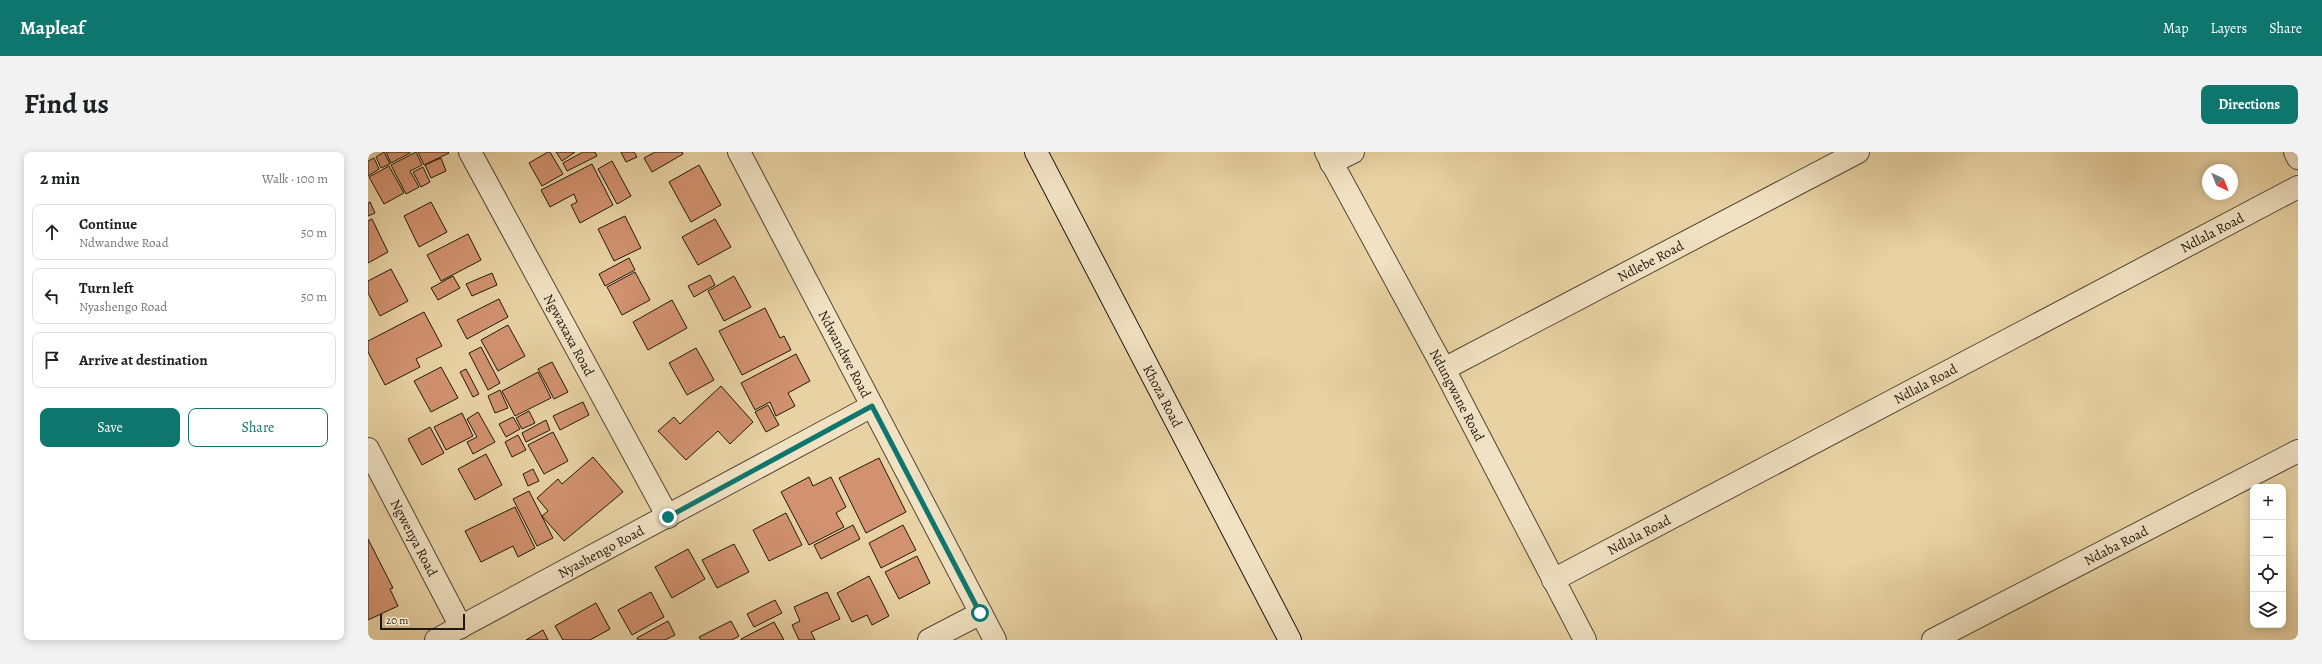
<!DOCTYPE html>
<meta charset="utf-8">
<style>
:root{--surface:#fff;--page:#f2f2f2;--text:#202124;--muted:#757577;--line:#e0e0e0;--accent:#0f766e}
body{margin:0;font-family:Alegreya,serif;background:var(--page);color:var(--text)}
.controls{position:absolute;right:12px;bottom:12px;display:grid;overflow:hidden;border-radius:8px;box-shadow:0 2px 10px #0003}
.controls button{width:36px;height:36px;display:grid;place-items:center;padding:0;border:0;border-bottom:1px solid var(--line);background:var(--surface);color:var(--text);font:20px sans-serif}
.compass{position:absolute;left:1834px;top:12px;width:36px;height:36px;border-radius:50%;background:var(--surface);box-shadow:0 2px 10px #0003;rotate:137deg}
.scale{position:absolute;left:12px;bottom:10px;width:85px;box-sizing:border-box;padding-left:4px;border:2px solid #22180f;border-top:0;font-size:11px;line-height:14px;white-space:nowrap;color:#22180f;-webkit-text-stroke:3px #f0e2c3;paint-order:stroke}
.stop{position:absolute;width:12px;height:12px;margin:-9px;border:3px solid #0f766e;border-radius:50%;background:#fff}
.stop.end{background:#0f766e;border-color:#fff;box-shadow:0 1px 4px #0008}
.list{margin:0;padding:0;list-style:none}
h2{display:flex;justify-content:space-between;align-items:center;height:52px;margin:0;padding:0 16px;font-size:17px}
h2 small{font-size:13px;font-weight:400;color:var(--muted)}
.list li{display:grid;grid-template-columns:26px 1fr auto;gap:12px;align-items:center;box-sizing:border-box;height:56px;margin:0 8px 8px;padding:0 8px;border:1px solid var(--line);border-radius:8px}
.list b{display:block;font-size:15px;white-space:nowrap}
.list p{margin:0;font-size:13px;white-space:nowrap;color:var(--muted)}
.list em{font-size:13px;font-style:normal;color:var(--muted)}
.actions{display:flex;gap:8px;padding:12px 16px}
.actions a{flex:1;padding:9px 0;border:1px solid var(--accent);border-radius:8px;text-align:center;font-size:14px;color:var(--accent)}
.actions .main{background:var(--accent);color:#fff}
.icon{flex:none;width:22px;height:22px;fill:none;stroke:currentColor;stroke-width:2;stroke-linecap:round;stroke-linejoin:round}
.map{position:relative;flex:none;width:1930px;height:488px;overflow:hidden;border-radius:8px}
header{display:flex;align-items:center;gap:24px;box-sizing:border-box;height:56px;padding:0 20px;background:var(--accent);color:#fff}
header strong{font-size:19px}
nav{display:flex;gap:22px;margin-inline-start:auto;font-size:14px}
.intro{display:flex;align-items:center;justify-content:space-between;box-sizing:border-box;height:96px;padding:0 24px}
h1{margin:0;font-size:28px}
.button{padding:10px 18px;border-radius:8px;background:var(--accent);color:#fff;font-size:14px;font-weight:700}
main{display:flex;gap:24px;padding:0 24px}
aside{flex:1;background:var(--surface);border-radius:8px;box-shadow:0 2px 10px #0003}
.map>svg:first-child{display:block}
.building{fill:#d2926f;stroke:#22180f}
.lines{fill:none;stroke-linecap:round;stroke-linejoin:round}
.street-casing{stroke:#544634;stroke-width:24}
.secondary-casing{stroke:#22180f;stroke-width:24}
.street{stroke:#f0e2c3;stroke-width:22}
.secondary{stroke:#f0e2c3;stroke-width:22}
.route{stroke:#0f766e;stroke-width:5}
.labels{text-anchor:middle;stroke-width:4;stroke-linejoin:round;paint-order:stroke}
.street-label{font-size:14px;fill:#22180f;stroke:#f0e2c3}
</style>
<header>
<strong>Mapleaf</strong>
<nav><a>Map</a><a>Layers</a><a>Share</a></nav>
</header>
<div class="intro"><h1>Find us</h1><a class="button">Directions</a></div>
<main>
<aside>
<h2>2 min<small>Walk · 100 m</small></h2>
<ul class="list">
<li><svg class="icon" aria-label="ahead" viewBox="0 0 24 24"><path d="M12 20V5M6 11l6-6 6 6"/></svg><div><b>Continue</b><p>Ndwandwe Road</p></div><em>50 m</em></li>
<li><svg class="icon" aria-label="left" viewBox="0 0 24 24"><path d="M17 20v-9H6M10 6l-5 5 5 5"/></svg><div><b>Turn left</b><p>Nyashengo Road</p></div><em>50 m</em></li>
<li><svg class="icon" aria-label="arrive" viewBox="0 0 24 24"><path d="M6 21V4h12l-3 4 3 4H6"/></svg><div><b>Arrive at destination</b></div></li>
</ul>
<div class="actions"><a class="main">Save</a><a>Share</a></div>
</aside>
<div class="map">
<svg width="1930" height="488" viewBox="0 0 1930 488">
<rect width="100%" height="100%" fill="#e8d2a3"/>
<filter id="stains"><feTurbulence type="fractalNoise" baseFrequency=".005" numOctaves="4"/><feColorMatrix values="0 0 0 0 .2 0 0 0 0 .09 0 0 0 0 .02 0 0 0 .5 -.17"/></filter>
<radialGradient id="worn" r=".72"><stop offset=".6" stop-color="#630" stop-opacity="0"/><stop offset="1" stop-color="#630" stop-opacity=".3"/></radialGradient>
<g class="building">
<path d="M16,0L22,12L13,16L8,5Z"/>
<path d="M18,0H42V1L23,11Z"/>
<path d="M48,0L54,13L42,19L51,35L38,42L23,13Z"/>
<path d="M50,0H80L81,1L56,13Z"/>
<path d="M180,0H182L195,22L174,34L161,11Z"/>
<path d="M188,0H207L194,9Z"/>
<path d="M215,0H227L229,4L199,19L195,11Z"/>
<path d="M253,0H266L269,5L258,10Z"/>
<path d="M287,0H314L315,2L284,20L276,6Z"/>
<path d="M6,6L11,17L0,24V9Z"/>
<path d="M73,6L78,19L63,26L57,13Z"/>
<path d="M244,9L263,44L249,52L230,17Z"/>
<path d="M224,12L245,53L212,71L203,53L209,50L206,42L182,55L173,38Z"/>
<path d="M331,13L353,53L323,70L301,30Z"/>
<path d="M21,14L36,41L16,52L1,25Z"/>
<path d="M55,15L62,30L53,35L45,20Z"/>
<path d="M2,50L7,61L0,64V51Z"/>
<path d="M63,50L79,80L51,95L36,64Z"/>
<path d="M257,64L273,96L246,109L230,77Z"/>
<path d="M4,67L20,100L0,111V69Z"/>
<path d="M347,67L363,95L330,113L314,85Z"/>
<path d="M100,82L113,108L73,129L59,103Z"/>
<path d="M261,106L267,118L237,134L231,122Z"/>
<path d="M23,117L40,149L12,164L0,141V129Z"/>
<path d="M267,120L282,148L254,163L239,135Z"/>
<path d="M124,121L129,133L104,144L98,132Z"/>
<path d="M342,123L347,133L326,145L320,134Z"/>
<path d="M85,124L92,136L70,148L63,136Z"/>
<path d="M366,124L383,155L356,169L340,139Z"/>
<path d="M131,147L140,165L99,187L89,168Z"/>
<path d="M304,148L319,176L280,198L265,170Z"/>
<path d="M397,156L412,186L416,184L423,198L374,223L351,179Z"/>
<path d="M56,160L74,194L48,207L52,215L17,233L0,200V189Z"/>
<path d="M140,173L157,204L130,219L113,188Z"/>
<path d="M113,195L132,231L120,238L101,201Z"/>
<path d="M328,196L346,228L319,243L301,211Z"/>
<path d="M428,202L442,229L420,241L427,254L408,264L402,250L387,258L373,231Z"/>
<path d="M184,210L200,240L186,247L170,217Z"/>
<path d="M73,215L90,246L63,260L46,229Z"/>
<path d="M98,217L111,242L105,245L92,220Z"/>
<path d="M170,220L183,246L147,264L134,239Z"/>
<path d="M353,234L385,270L362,292L350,279L318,308L290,279L306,265L312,272Z"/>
<path d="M132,238L140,256L127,261L120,244Z"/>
<path d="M215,250L221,263L192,278L185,264Z"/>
<path d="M400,253L411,273L398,280L387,260Z"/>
<path d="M161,259L167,271L154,277L148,266Z"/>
<path d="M110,260L127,290L105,302L99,290L109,285L99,267Z"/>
<path d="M94,261L105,284L78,298L66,275Z"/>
<path d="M145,265L152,277L138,285L131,272Z"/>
<path d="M178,268L182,278L158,290L154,281Z"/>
<path d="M62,275L76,301L54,313L40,287Z"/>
<path d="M185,280L200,309L176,322L160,293Z"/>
<path d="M150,283L158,298L144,305L137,290Z"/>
<path d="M118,302L134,333L107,348L90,317Z"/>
<path d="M225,305L255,340L196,389L174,364L180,359L169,346L190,327L194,332Z"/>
<path d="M511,306L538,360L498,381L471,326Z"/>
<path d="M165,317L171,329L160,334L155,322Z"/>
<path d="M441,325L445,334L463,325L478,355L468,361L476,375L441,393L413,340Z"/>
<path d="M161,339L185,386L169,394L145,347Z"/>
<path d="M147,355L167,396L150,405L145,394L113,410L97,379Z"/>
<path d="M418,361L434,393L401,409L385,378Z"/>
<path d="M485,373L492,387L453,407L446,393Z"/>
<path d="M535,373L548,398L513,416L501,391Z"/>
<path d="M0,387L25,436L22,437L30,454L0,468Z"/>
<path d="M366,392L381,420L349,436L334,408Z"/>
<path d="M320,397L337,427L304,446L287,415Z"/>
<path d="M549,404L562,431L531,447L517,420Z"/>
<path d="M501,424L521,464L504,473L499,463L484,470L469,441Z"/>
<path d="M283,440L296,465L264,483L250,458Z"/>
<path d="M459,440L472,467L443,480L447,488H431L424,473L432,469L426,455Z"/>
<path d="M407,448L414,461L386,475L379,462Z"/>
<path d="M228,451L242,477L222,488H195L187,474Z"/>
<path d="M300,469L307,483L297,488H270L269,486Z"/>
<path d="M363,469L371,484L364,488H333L331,485Z"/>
<path d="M406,470L416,488H373V487Z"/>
<path d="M175,478L180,488H158Z"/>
</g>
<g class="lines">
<defs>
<g id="street">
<path id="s1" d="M102,0L300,365"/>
<path id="s2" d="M371,0L627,488"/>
<path id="s3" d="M958,0L1076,217L1217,488"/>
<path d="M1927,0L1930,6"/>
<path d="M963,11L985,0"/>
<path id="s4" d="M1076,217L1490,0"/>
<path id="s5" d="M0,297L93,475"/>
<path id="s6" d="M1185,428L1930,35"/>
<path id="s7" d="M68,488L504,254"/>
<path d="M561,488L613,461"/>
<path id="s8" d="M1565,488L1930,299"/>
</g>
<g id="secondary">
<path id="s9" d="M668,0L922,488"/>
</g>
</defs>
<use href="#street" class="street-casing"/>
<use href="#secondary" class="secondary-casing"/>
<use href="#street" class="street"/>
<use href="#secondary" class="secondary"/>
</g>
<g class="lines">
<path class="route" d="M300,365L504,254L612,461"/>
</g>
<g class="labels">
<g class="street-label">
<text dy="5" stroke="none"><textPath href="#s6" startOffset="745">Ndlala Road</textPath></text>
<text dy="5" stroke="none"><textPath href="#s4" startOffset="233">Ndlebe Road</textPath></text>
<text dy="5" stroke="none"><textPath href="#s1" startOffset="208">Ngwaxaxa Road</textPath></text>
<text dy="5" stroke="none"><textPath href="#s2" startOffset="228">Ndwandwe Road</textPath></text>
<text dy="5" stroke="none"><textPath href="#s6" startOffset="421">Ndlala Road</textPath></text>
<text dy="5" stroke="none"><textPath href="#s3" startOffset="276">Ndungwane Road</textPath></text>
<text dy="5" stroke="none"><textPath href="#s9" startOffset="275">Khoza Road</textPath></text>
<text dy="5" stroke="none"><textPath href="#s6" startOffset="97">Ndlala Road</textPath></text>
<text dy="5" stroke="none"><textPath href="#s5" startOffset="100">Ngwenya Road</textPath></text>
<text dy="5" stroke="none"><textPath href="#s8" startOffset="206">Ndaba Road</textPath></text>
<text dy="5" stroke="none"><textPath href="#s7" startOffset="187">Nyashengo Road</textPath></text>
</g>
</g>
<rect width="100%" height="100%" filter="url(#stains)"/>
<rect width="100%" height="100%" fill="url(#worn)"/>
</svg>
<div class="controls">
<button>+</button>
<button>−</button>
<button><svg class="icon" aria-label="locate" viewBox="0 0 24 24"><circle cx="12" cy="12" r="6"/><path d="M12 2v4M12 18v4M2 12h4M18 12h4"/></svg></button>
<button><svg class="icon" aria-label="layers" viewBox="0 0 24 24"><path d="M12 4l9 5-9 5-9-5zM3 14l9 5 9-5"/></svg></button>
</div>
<svg class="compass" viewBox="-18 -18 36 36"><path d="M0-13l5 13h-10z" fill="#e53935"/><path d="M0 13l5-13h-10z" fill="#757577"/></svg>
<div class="scale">20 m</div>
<div class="stop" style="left:612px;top:461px"></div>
<div class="stop end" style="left:300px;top:365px"></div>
</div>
</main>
